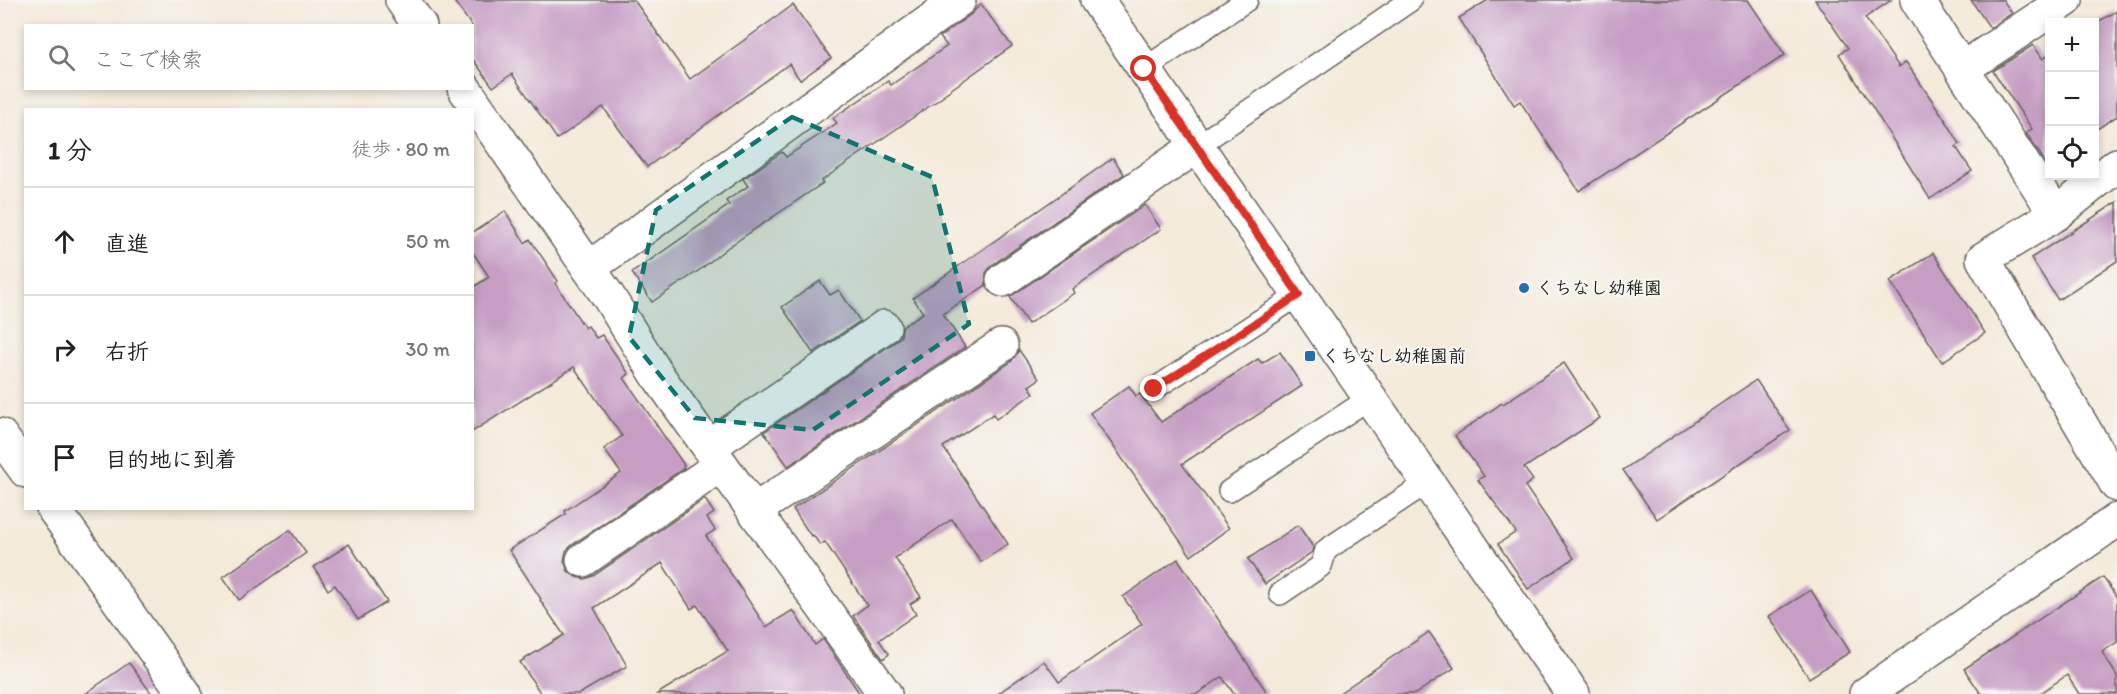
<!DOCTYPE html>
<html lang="ja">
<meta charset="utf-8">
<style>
:root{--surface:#fff;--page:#f6f6f6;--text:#202124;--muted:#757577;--line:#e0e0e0}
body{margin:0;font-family:Itim,"Klee One",sans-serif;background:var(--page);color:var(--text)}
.controls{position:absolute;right:18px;top:18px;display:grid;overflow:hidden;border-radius:0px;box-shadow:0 3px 9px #0003}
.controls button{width:54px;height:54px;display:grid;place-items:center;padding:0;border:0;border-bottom:2px solid var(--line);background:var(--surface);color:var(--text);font:30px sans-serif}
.stop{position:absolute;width:18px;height:18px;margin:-14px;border:4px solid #d93025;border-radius:50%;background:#fff}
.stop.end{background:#d93025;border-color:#fff;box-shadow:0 2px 6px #0008}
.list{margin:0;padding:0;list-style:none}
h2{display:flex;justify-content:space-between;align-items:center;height:78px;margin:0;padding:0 24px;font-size:26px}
h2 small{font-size:20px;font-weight:400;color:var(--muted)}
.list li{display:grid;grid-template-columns:39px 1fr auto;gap:18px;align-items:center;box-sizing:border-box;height:108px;padding:0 24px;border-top:2px solid var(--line)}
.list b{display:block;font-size:22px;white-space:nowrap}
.list em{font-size:20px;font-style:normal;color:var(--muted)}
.icon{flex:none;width:33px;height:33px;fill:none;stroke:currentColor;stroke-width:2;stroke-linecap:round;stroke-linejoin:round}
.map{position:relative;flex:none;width:2117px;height:694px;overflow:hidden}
.search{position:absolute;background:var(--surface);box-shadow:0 3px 9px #0003;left:24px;top:24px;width:450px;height:66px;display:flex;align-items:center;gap:15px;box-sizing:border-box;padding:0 21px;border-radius:0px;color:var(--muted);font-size:22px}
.panel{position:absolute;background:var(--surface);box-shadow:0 3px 9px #0003;left:24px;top:108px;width:450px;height:402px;border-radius:0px}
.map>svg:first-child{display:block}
.building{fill:#c69ec4}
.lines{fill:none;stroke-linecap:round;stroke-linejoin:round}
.service-casing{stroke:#68645e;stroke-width:24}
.minor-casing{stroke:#68645e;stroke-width:36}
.tertiary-casing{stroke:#68645e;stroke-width:36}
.service{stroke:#fff;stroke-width:21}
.minor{stroke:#fff;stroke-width:33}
.tertiary{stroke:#fff;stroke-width:33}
.route{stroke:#d93025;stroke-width:8}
.marked{fill:#0f766e;fill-opacity:0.2;stroke:#0f766e;stroke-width:4.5;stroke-dasharray:12 8;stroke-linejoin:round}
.poi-dot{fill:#1f6fb2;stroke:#f6f6f2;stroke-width:2}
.labels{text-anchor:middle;stroke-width:4.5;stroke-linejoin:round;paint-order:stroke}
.poi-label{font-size:18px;font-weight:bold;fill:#1c1c1c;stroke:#f6f6f2;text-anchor:start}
</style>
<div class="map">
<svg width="2117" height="694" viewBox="0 0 2117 694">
<rect width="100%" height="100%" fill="#f6f6f2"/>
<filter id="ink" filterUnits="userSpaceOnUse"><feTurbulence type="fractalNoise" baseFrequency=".0167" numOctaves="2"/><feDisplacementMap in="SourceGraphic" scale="12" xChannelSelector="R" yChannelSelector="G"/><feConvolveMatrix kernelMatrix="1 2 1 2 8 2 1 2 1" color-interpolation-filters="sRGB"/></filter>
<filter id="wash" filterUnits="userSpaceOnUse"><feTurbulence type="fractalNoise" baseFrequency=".008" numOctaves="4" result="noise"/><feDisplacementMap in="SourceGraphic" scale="24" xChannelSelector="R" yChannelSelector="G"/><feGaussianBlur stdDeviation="1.35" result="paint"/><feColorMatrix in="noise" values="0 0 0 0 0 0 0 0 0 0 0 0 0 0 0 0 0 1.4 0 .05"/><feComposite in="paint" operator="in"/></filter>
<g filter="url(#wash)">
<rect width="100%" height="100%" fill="#f4eada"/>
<g id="blocks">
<g class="building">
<path d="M453,0H634L690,79L793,5L831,58L800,80L789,64L647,167L603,107L557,139L512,74L493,87L472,58V26Z"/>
<path d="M1488,0H1748L1785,55L1579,191L1520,101L1514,105L1459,18Z"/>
<path d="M1815,0H1891L1865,18L1899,67L1906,62L1948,124L1960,144L1956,147L1972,171L1930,199L1839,54L1848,48Z"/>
<path d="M1971,0H2003L2012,13L1990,28Z"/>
<path d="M981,4L1012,46L943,95L944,96L821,181L823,183L727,248L701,269L652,302L632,273L729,205L726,201L748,186L743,179L755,171L782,152L786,157L837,123L833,118L888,81L891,85L947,46L940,37L970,15Z"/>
<path d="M2117,11V116L2094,131V24Z"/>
<path d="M2033,45L2043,59L2049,54V168L2026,133L2032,129L1993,71Z"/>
<path d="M1113,158L1124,174L992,265L986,273V285L943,314L965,347L788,466L764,432L895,342L901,336L903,326L923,313L913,298Z"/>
<path d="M2117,202V261L2058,300L2031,258Z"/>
<path d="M1145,205L1161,229L1072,289L1074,293L1028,324L1010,297Z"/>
<path d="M505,211L525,243L530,239L558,281L555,283L585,328L588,326L596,338L602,335L629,374L624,378L684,465L683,466L684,468L572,545L566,551L564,561L568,571L576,577L585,579L593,576L705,499L714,513L707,518L715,530L706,536L766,627L793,610L815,645L823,639L860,694H657L728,651L697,605L691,609L662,563L594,608L627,666L579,694H541L520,662L564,635L540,600L541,599L509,550L566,514L565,511L621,473L604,449L622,436L574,367L472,432V288L489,277L472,251V233Z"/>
<path d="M1933,253L1985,333L1942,362L1890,281Z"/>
<path d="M820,281L830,295L839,290L860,321L813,353L782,307Z"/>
<path d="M1019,350L1039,379L1029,386L1034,393L996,419L993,414L943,447L1008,544L981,562L952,519L895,558L921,597L910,604L916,614L879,640L889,654L883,659L853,616L867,605L825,542L820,545L813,535L811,536L793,509L1011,362Z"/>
<path d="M1280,352L1302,386L1182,464L1229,528L1191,556L1090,413L1129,386L1136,396L1140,394L1161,422L1258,359L1262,363Z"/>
<path d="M1564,363L1600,418L1524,468L1533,480L1525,486L1574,558L1528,589L1498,544L1516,532L1478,480L1484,476L1455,436L1502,403L1503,404Z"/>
<path d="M1756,380L1790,430L1657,519L1623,470Z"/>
<path d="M1298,525L1313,547L1312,552L1265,584L1248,559Z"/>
<path d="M290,530L306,553L239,600L223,577Z"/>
<path d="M349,544L387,602L358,620L335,585L328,590L314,567Z"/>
<path d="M1178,559L1268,694H1234L1222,677L1197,694L999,693L1044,661L1059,682L1142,624L1123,597Z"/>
<path d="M2103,577L2117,598V642L2102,652L2117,676V694H2079L2067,675L2039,694H1981L1964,669Z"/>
<path d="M1811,590L1850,652L1809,678L1769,616Z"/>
<path d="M1429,632L1454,668L1415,694H1338Z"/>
<path d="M129,663L152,694H85Z"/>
</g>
</g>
</g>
<g filter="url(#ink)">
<use href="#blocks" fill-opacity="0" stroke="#68645e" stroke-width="1.5"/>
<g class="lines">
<defs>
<g id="service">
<path d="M1144,69L1247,0"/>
<path d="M1197,146L1411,0"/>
<path d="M1154,389L1299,295"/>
<path d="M1229,491L1370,398"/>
<path d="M1280,594L1321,566L1326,550L1428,482"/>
</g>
<g id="minor">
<path d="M402,0L420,26"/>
<path d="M1917,0L2056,214"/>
<path d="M1962,69L2066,0"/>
<path d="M464,88L608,296L658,376L885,694"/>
<path d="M2117,165L2056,214L1983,259L2117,485"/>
<path d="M589,268L959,0"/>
<path d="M1003,280L1197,146"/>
<path d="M0,435L26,471"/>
<path d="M709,447L884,327"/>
<path d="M53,508L185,694"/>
<path d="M754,511L1001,346"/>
<path d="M583,560L721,465"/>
</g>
<g id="tertiary">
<path d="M1097,0L1573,694"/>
<path d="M1866,694L2117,520"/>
</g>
</defs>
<use href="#service" class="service-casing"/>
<use href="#minor" class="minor-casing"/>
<use href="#tertiary" class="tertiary-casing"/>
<use href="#service" class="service"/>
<use href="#minor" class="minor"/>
<use href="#tertiary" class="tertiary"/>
</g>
</g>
<g class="lines" filter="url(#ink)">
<path class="route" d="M1144,69L1299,295L1154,389"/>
</g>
<path class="marked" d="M792,117L932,177L969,324L813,430L695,418L629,337L656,210Z"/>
<g class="poi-dot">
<circle cx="1524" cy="288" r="6"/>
<rect x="1304" y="350" width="12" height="12" rx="3"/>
</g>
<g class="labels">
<g class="poi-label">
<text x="1536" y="294">くちなし幼稚園</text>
<text x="1322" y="362">くちなし幼稚園前</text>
</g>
</g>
</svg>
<div class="controls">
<button>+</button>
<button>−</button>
<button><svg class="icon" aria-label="locate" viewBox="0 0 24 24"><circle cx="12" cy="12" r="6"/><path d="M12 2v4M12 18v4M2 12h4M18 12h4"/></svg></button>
</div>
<div class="stop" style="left:1144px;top:69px"></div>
<div class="stop end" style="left:1154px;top:389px"></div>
<div class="search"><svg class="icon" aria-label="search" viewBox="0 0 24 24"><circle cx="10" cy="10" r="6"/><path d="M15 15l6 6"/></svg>ここで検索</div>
<section class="panel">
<h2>1 分<small>徒歩 · 80 m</small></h2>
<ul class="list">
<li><svg class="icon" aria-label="ahead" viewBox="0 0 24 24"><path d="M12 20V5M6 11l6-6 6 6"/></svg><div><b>直進</b></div><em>50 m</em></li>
<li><svg class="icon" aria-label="right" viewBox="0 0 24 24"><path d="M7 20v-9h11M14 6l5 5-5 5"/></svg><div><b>右折</b></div><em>30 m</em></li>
<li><svg class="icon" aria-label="arrive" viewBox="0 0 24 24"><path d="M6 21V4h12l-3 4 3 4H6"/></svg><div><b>目的地に到着</b></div></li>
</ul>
</section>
</div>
